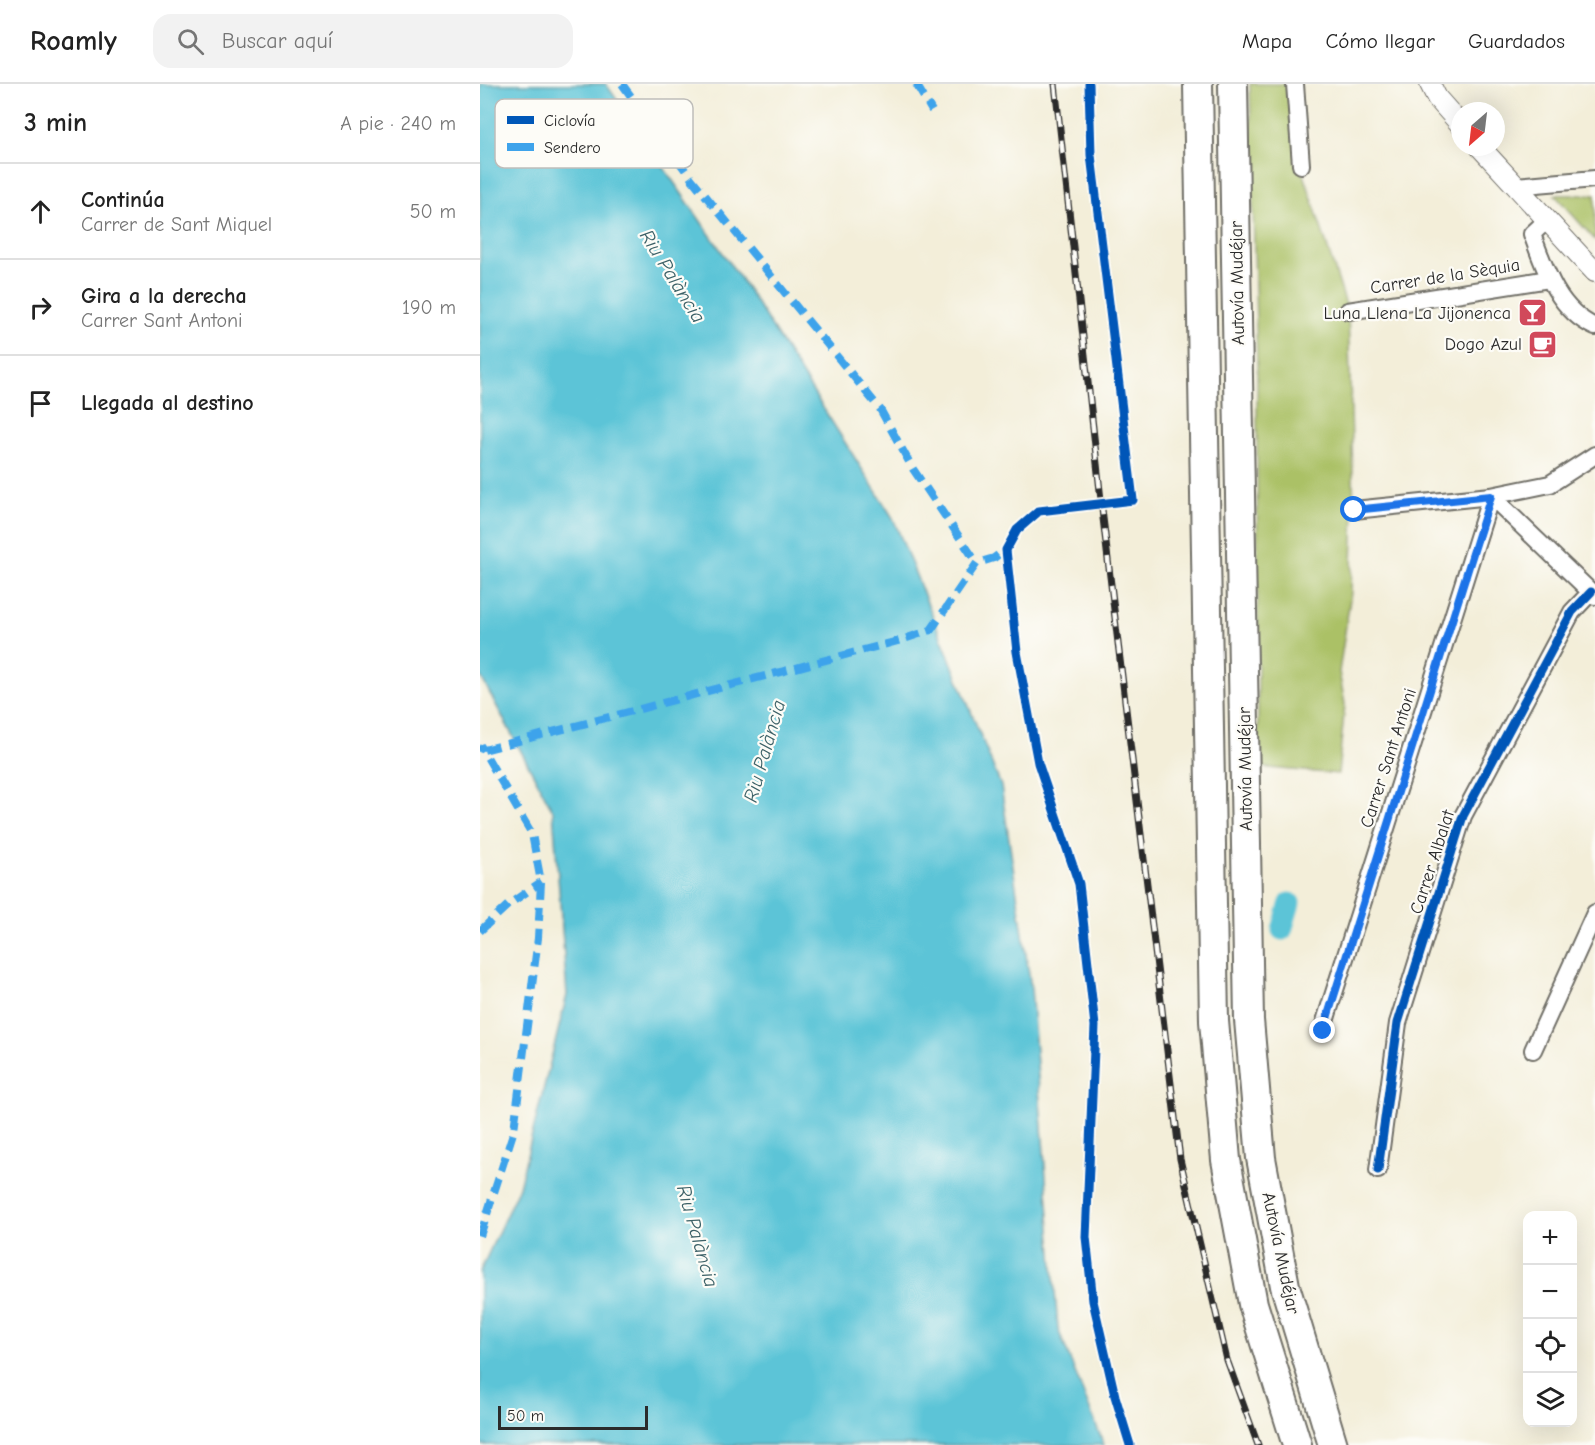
<!DOCTYPE html>
<html lang="es">
<meta charset="utf-8">
<style>
:root{--surface:#fff;--page:#f2f2f2;--text:#222;--muted:#767676;--line:#e0e0e0}
body{margin:0;font-family:"Comic Neue",sans-serif;background:var(--page);color:var(--text)}
.controls{position:absolute;right:18px;bottom:18px;display:grid;overflow:hidden;border-radius:12px;box-shadow:0 6px 24px #0002}
.controls button{width:54px;height:54px;display:grid;place-items:center;padding:0;border:0;border-bottom:2px solid var(--line);background:var(--surface);color:var(--text);font:30px sans-serif}
.compass{position:absolute;left:971px;top:18px;width:54px;height:54px;border-radius:50%;background:var(--surface);box-shadow:0 6px 24px #0002;rotate:208deg}
.scale{position:absolute;left:18px;bottom:15px;width:150px;box-sizing:border-box;padding-left:6px;border:3px solid #2b2b2b;border-top:0;font-size:16px;line-height:21px;white-space:nowrap;color:#2b2b2b;-webkit-text-stroke:4px #fdfcf7;paint-order:stroke}
.stop{position:absolute;width:18px;height:18px;margin:-14px;border:4px solid #1a73e8;border-radius:50%;background:#fff}
.stop.end{background:#1a73e8;border-color:#fff;box-shadow:0 2px 6px #0008}
.list{margin:0;padding:0;list-style:none}
h2{display:flex;justify-content:space-between;align-items:center;height:78px;margin:0;padding:0 24px;font-size:26px}
h2 small{font-size:20px;font-weight:400;color:var(--muted)}
.list li{display:grid;grid-template-columns:39px 1fr auto;gap:18px;align-items:center;box-sizing:border-box;height:96px;padding:0 24px;border-top:2px solid var(--line)}
.list b{display:block;font-size:22px;white-space:nowrap}
.list p{margin:0;font-size:20px;white-space:nowrap;color:var(--muted)}
.list em{font-size:20px;font-style:normal;color:var(--muted)}
.icon{flex:none;width:33px;height:33px;fill:none;stroke:currentColor;stroke-width:2;stroke-linecap:round;stroke-linejoin:round}
.map{position:relative;flex:none;width:1115px;height:1361px;overflow:hidden}
header{display:flex;align-items:center;gap:36px;box-sizing:border-box;height:84px;padding:0 30px;background:var(--surface);border-bottom:2px solid var(--line)}
header strong{font-size:28px}
nav{display:flex;gap:33px;margin-inline-start:auto;font-size:21px}
.search{width:420px;height:54px;background:var(--page);display:flex;align-items:center;gap:15px;box-sizing:border-box;padding:0 21px;border-radius:18px;color:var(--muted);font-size:22px}
main{display:flex}
aside{flex:1;background:var(--surface)}
.map>svg:first-child{display:block}
.green{fill:#abc166;stroke:#6b7648;stroke-width:1.5}
.water{fill:#5bc4d7;stroke:#437881;stroke-width:1.5}
.lines{fill:none;stroke-linecap:round;stroke-linejoin:round}
.canal{stroke:#5bc4d7;stroke-width:21}
.minor-casing{stroke:#716f68;stroke-width:20}
.tertiary-casing{stroke:#716f68;stroke-width:22}
.motorway-casing{stroke:#716f68;stroke-width:32}
.minor{stroke:#fff;stroke-width:16}
.tertiary{stroke:#fff;stroke-width:20}
.motorway{stroke:#fff;stroke-width:28}
.rail-casing{stroke:#2b2b2b;stroke-width:7}
.rail{stroke:#fdfcf7;stroke-width:4.5;stroke-dasharray:14;stroke-linecap:butt}
.quiet{stroke:#3ea3eb;stroke-width:8;stroke-dasharray:15 8;stroke-linecap:butt}
.cycleway-casing{stroke:#fdfcf7;stroke-width:13}
.cycleway{stroke:#0057b8;stroke-width:9}
.route{stroke:#1a73e8;stroke-width:8}
.labels{text-anchor:middle;stroke-width:4.5;stroke-linejoin:round;paint-order:stroke}
.street-label{font-size:18px;fill:#2b2b2b;stroke:#fdfcf7}
.poi-label{font-size:18px;fill:#2b2b2b;stroke:#fdfcf7;text-anchor:end}
.water-label{font-size:20px;font-style:italic;fill:#3c6167;stroke:#fdfcf7}
.key{fill:#fdfcf7;stroke:#bebdba;stroke-width:1.5}
.key-label{font-size:16px;fill:#2b2b2b}
</style>
<header>
<strong>Roamly</strong>
<div class="search"><svg class="icon" aria-label="search" viewBox="0 0 24 24"><circle cx="10" cy="10" r="6"/><path d="M15 15l6 6"/></svg>Buscar aquí</div>
<nav><a>Mapa</a><a>Cómo llegar</a><a>Guardados</a></nav>
</header>
<main>
<aside>
<h2>3 min<small>A pie · 240 m</small></h2>
<ul class="list">
<li><svg class="icon" aria-label="ahead" viewBox="0 0 24 24"><path d="M12 20V5M6 11l6-6 6 6"/></svg><div><b>Continúa</b><p>Carrer de Sant Miquel</p></div><em>50 m</em></li>
<li><svg class="icon" aria-label="right" viewBox="0 0 24 24"><path d="M7 20v-9h11M14 6l5 5-5 5"/></svg><div><b>Gira a la derecha</b><p>Carrer Sant Antoni</p></div><em>190 m</em></li>
<li><svg class="icon" aria-label="arrive" viewBox="0 0 24 24"><path d="M6 21V4h12l-3 4 3 4H6"/></svg><div><b>Llegada al destino</b></div></li>
</ul>
</aside>
<div class="map">
<svg width="1115" height="1361" viewBox="0 0 1115 1361">
<rect width="100%" height="100%" fill="#fdfcf7"/>
<filter id="ink" filterUnits="userSpaceOnUse"><feTurbulence type="fractalNoise" baseFrequency=".0167" numOctaves="2"/><feDisplacementMap in="SourceGraphic" scale="12" xChannelSelector="R" yChannelSelector="G"/><feConvolveMatrix kernelMatrix="1 2 1 2 8 2 1 2 1" color-interpolation-filters="sRGB"/></filter>
<filter id="wash" filterUnits="userSpaceOnUse"><feTurbulence type="fractalNoise" baseFrequency=".008" numOctaves="4" result="noise"/><feDisplacementMap in="SourceGraphic" scale="24" xChannelSelector="R" yChannelSelector="G"/><feGaussianBlur stdDeviation="1.35" result="paint"/><feColorMatrix in="noise" values="0 0 0 0 0 0 0 0 0 0 0 0 0 0 0 0 0 1.4 0 .05"/><feComposite in="paint" operator="in"/></filter>
<g filter="url(#wash)">
<rect width="100%" height="100%" fill="#f3eed9"/>
<g class="green">
<path d="M770,0H815L821,81L868,227L874,426L871,508L859,588L865,620L858,690L778,683L777,281Z"/>
<path d="M1075,111H1115V156Z"/>
</g>
<path class="water" d="M0,0H126L269,207L413,434L521,702L551,904L578,1245L624,1361H0V1188L39,1103L87,911L73,727L0,591Z"/>
<g class="lines">
<path class="canal" d="M802,846L810,819"/>
</g>
</g>
<g filter="url(#ink)">
<g class="lines">
<defs>
<g id="minor">
<path d="M815,0L821,81"/>
<path d="M1035,102L1115,95"/>
<path d="M1067,136L1052,150C1065,186 1078,226 1115,243"/>
<path d="M868,227L1069,195"/>
<path d="M1011,412L1115,512"/>
<path d="M874,426L1011,412L1070,400L1115,371"/>
<path d="M842,947L1011,412"/>
<path d="M1053,966L1115,829"/>
<path d="M898,1086L918,939L983,732L1092,528L1111,508"/>
</g>
<g id="tertiary">
<path d="M950,0L957,14L980,40"/>
<path d="M1000,63L1115,188"/>
</g>
<g id="motorway">
<path d="M718,0L734,937L746,1076L773,1220L817,1361"/>
<path d="M753,0L769,936L781,1074L805,1202L853,1361"/>
</g>
</defs>
<use href="#minor" class="minor-casing"/>
<use href="#tertiary" class="tertiary-casing"/>
<use href="#motorway" class="motorway-casing"/>
<use href="#minor" class="minor"/>
<use href="#tertiary" class="tertiary"/>
<use href="#motorway" class="motorway"/>
<defs>
<path id="rail" d="M575,0L623,434L700,1075L747,1276L778,1361"/>
</defs>
<use href="#rail" class="rail-casing"/>
<use href="#rail" class="rail"/>
<g class="quiet">
<path d="M142,0L211,94L400,325L433,385L497,479"/>
<path d="M436,0L452,27"/>
<path d="M4,666L418,557L451,546L497,479L514,474L527,464"/>
<path d="M0,847L28,821L61,798"/>
<path d="M0,1152L34,1046L58,854L61,798L52,750L0,661"/>
</g>
<defs>
<g id="cycleway">
<path d="M609,0L611,71L653,416L559,427L537,446L526,466L537,568L558,679L599,800L615,942L606,1153L613,1217L635,1312L650,1361"/>
<path d="M898,1086L918,939L983,732L1092,528L1111,508"/>
</g>
</defs>
<use href="#cycleway" class="cycleway-casing"/>
<use href="#cycleway" class="cycleway"/>
</g>
</g>
<g class="lines" filter="url(#ink)">
<path class="route" d="M843,947L1011,412L874,426"/>
</g>
<defs>
<symbol id="bar-square" viewBox="-11 -11 22 22"><rect x="-9" y="-9" width="18" height="18" rx="4" fill="#d1495b" stroke="#fdfcf7"/><path d="M-6-5H6L.8 .8V4.5H3.5V6h-7V4.5H-.8V.8Z" fill="#fff"/></symbol>
<symbol id="cafe-square" viewBox="-11 -11 22 22"><rect x="-9" y="-9" width="18" height="18" rx="4" fill="#d1495b" stroke="#fdfcf7"/><path d="M-5.5-4.5H6V0H3Q3 3.5 0 3.5H-2.5Q-5.5 3.5-5.5 0ZM3-3.2v2h1.7v-2ZM-6 4.5H4V6H-6Z" fill="#fff"/></symbol>
</defs>
<g fill-rule="evenodd">
<use href="#bar-square" x="1036" y="212" width="33" height="33"/>
<use href="#cafe-square" x="1046" y="244" width="33" height="33"/>
</g>
<g class="labels">
<g class="street-label">
<text transform="translate(965 192) rotate(-9)" y="6">Carrer de la Sèquia</text>
<text transform="translate(757 199) rotate(-91)" y="6">Autovía Mudéjar</text>
<text transform="translate(908 674) rotate(-72)" y="6">Carrer Sant Antoni</text>
<text transform="translate(765 685) rotate(-91)" y="6">Autovía Mudéjar</text>
<text transform="translate(952 778) rotate(-72)" y="6">Carrer Albalat</text>
<text transform="translate(801 1169) rotate(78)" y="6">Autovía Mudéjar</text>
</g>
<g class="poi-label">
<text x="1031" y="235">Luna Llena La Jijonenca</text>
<text x="1042" y="266">Dogo Azul</text>
</g>
<g class="water-label">
<text transform="translate(193 192) rotate(58)" y="7">Riu Palància</text>
<text transform="translate(284 667) rotate(-74)" y="7">Riu Palància</text>
<text transform="translate(218 1152) rotate(74)" y="7">Riu Palància</text>
</g>
</g>
<rect x="15" y="15" width="198" height="69" rx="9" class="key"/>
<rect x="27" y="32" width="27" height="8" fill="#0057b8"/>
<rect x="27" y="59" width="27" height="8" fill="#3ea3eb"/>
<g class="key-label">
<text x="64" y="42">Ciclovía</text>
<text x="64" y="69">Sendero</text>
</g>
</svg>
<div class="controls">
<button>+</button>
<button>−</button>
<button><svg class="icon" aria-label="locate" viewBox="0 0 24 24"><circle cx="12" cy="12" r="6"/><path d="M12 2v4M12 18v4M2 12h4M18 12h4"/></svg></button>
<button><svg class="icon" aria-label="layers" viewBox="0 0 24 24"><path d="M12 4l9 5-9 5-9-5zM3 14l9 5 9-5"/></svg></button>
</div>
<svg class="compass" viewBox="-18 -18 36 36"><path d="M0-13l5 13h-10z" fill="#e53935"/><path d="M0 13l5-13h-10z" fill="#767676"/></svg>
<div class="scale">50 m</div>
<div class="stop" style="left:874px;top:426px"></div>
<div class="stop end" style="left:843px;top:947px"></div>
</div>
</main>
